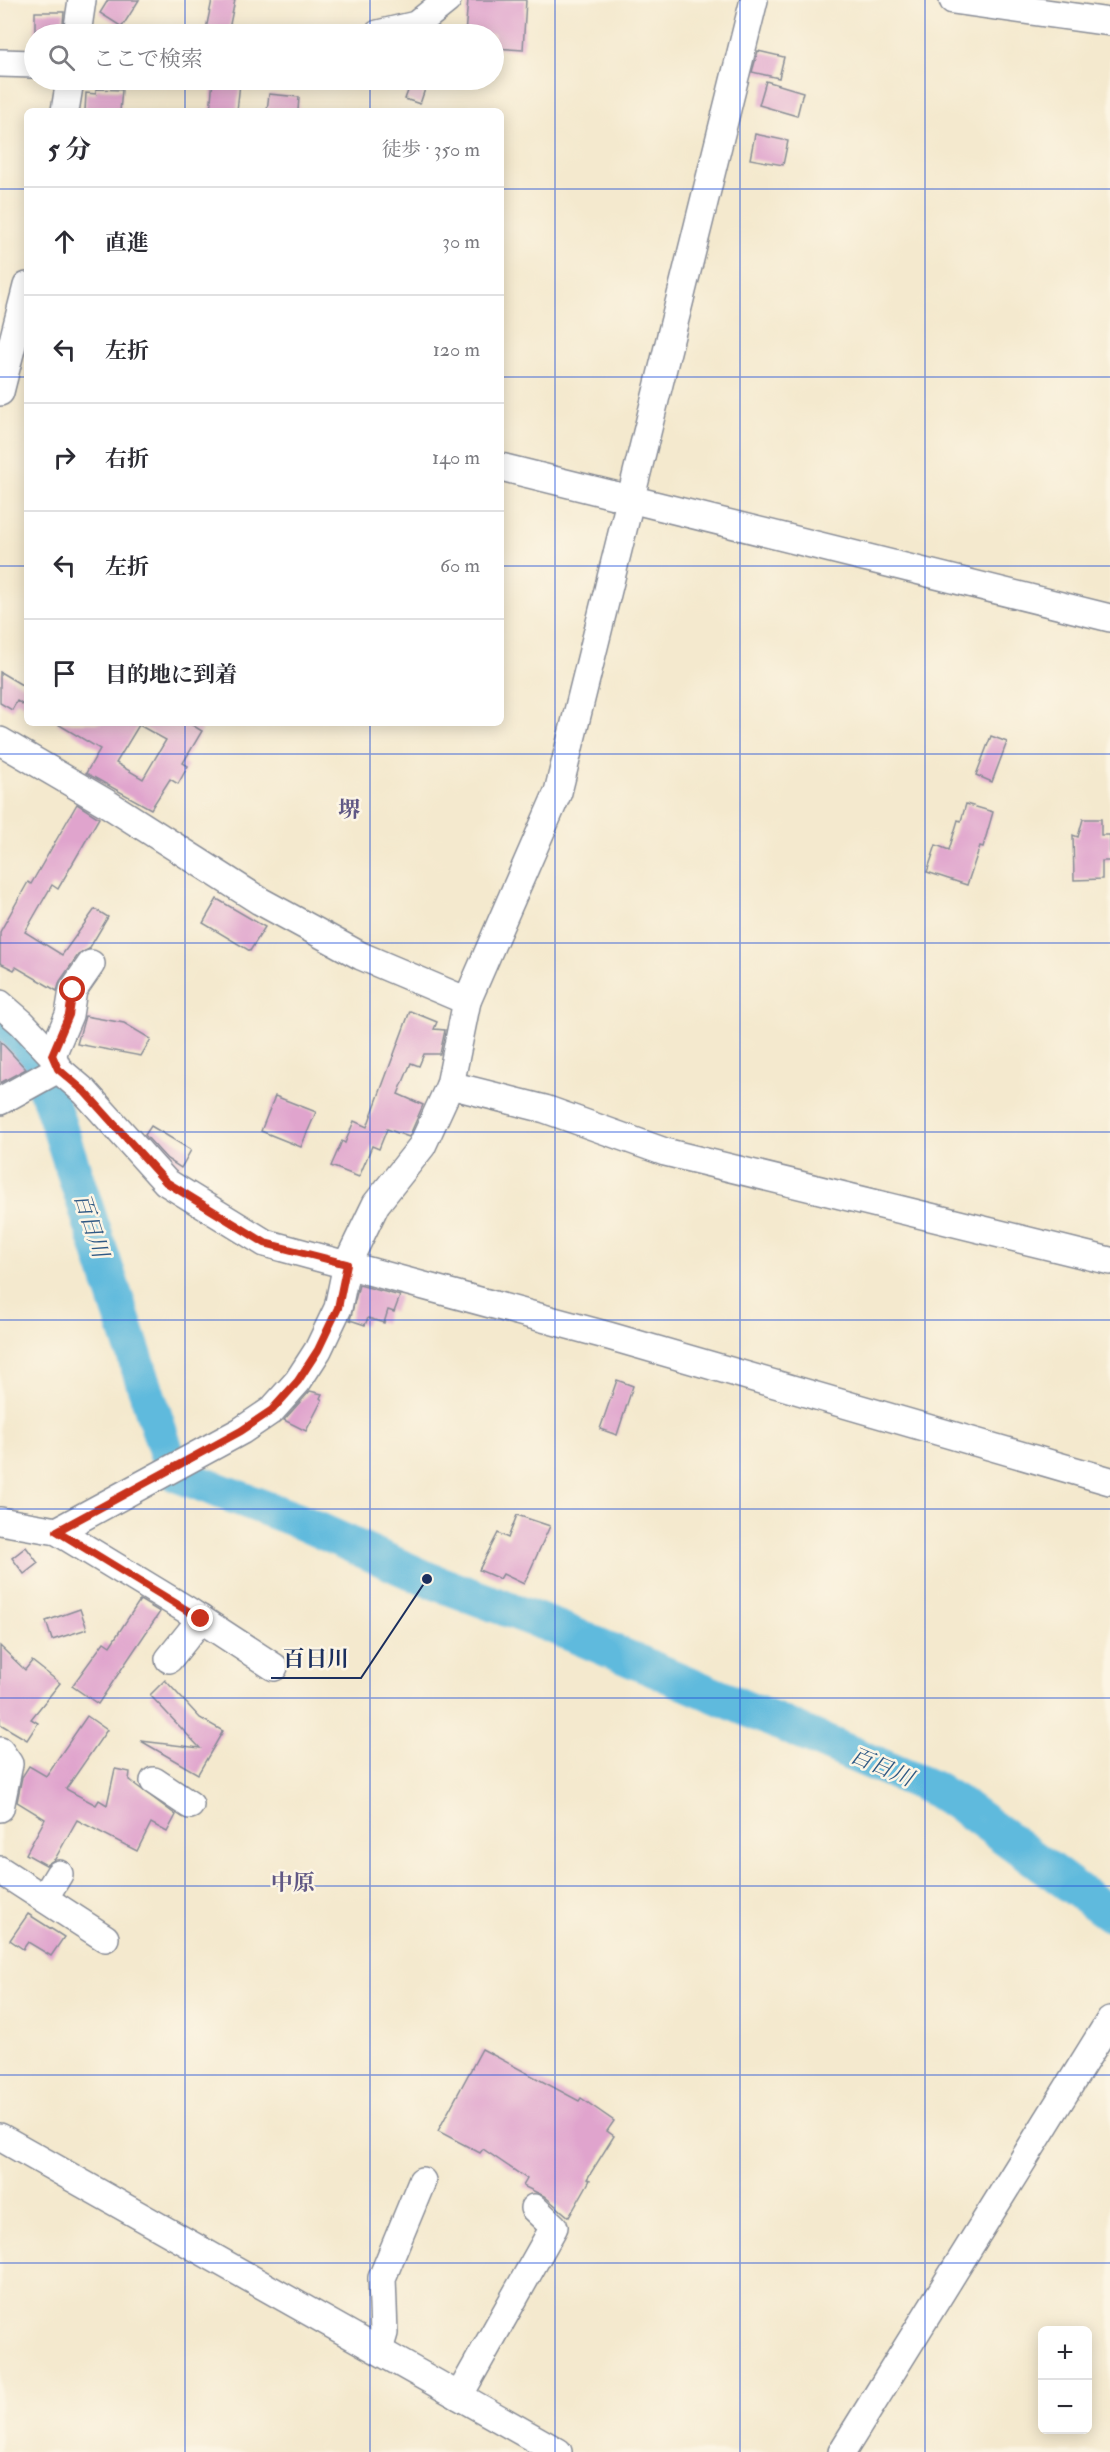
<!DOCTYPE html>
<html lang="ja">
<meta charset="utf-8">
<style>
:root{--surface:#fff;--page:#f7f7f7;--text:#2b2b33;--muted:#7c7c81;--line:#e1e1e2}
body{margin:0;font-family:"IM FELL Double Pica","Noto Serif JP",serif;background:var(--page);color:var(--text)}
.controls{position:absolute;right:18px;bottom:18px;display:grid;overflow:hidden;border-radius:9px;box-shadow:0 3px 15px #0003}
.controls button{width:54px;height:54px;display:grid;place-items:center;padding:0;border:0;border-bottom:2px solid var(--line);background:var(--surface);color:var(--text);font:30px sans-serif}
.stop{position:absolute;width:18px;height:18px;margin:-14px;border:4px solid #c8321e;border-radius:50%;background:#fff}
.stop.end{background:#c8321e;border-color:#fff;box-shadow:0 2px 6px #0008}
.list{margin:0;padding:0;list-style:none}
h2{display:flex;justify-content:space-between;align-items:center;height:78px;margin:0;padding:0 24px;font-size:26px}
h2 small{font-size:20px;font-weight:400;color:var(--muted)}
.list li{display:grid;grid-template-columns:39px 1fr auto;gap:18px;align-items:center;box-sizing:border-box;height:108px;padding:0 24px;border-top:2px solid var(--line)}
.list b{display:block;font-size:22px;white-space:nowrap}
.list em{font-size:20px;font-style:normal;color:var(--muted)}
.icon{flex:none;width:33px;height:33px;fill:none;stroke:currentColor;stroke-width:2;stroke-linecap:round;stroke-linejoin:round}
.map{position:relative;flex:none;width:1110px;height:2452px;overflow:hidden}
.search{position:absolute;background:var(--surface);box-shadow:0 3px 15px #0003;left:24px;top:24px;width:480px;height:66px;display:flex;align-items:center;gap:15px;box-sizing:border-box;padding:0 21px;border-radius:33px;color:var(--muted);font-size:22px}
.panel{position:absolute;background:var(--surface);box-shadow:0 3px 15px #0003;left:24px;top:108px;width:480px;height:618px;border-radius:9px}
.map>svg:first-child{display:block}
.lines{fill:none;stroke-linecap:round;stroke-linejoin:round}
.river{stroke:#5fbadd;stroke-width:36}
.building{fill:#e0a4cd;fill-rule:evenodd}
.minor-casing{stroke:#888c96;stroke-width:30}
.minor{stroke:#fff;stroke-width:27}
.route{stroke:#c8321e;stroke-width:8}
.grid{fill:none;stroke:#1d4ed8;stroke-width:1.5;stroke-opacity:0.55}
.labels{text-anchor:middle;stroke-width:5;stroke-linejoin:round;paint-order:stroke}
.neighbourhood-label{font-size:22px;font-weight:bold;fill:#605885;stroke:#fcf5e5}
.water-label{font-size:22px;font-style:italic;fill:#2f5984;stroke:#fcf5e5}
.leader{fill:none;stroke:#1b2f5e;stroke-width:2}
.callout-dot{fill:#1b2f5e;stroke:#fcf5e5;stroke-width:2}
.callout-label{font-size:22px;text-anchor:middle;font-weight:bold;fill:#1b2f5e;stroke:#fcf5e5;stroke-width:5;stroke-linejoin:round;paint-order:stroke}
</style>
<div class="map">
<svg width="1110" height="2452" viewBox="0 0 1110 2452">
<rect width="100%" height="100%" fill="#fcf5e5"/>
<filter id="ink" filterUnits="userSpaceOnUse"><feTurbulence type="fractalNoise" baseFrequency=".0167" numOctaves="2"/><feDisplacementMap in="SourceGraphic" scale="12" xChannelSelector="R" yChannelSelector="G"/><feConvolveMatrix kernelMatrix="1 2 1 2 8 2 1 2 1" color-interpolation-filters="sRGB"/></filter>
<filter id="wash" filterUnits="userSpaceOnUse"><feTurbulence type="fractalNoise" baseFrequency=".008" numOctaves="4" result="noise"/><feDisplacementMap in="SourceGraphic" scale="24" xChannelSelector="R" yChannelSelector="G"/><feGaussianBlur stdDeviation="1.35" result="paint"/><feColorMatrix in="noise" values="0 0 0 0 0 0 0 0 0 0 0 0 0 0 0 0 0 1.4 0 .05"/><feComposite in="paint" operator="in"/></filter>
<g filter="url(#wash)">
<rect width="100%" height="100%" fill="#f4e9ce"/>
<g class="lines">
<path class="river" d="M0,1029C22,1048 36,1070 49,1096L166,1451L178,1475L294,1519L427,1579L560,1629L932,1788L965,1808L1110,1914"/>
</g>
<g id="blocks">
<g class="building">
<path d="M108,0H139L122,27L100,13Z"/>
<path d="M212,0H235L228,34H205Z"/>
<path d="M468,0H526L523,50L494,48V34H465Z"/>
<path d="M35,12H64L62,34H35Z"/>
<path d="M758,51L784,57L779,78L752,72Z"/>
<path d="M213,80L240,83L237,111H210Z"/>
<path d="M412,80H428L420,104L405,99Z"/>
<path d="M766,81L803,92L797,116L759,105Z"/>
<path d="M96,89L122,90L120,111H85L86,93L96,94Z"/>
<path d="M269,94L299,97L298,111H267Z"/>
<path d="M755,134L788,141L783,165L750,159Z"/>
<path d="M0,672L27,688V707L17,701L12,710L0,703Z"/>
<path d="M56,723H189L202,731L183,763L188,766L178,784L170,779L151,809L86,773L100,749ZM139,725L166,740L143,779L116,763Z"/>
<path d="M991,736L1007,742L992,782L976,775Z"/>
<path d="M77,804L99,818L58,889L52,885L25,932L62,955L95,909L108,917L89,949L78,955L60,981L57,991L16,967L14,970L0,963V932L28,882L31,884Z"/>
<path d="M966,804L993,812L983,847L980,846L967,885L927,872L936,845L949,850L958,820L961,821Z"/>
<path d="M1083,819H1101V835H1110V861H1102V879L1074,880L1073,835L1078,837Z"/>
<path d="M217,899L265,927L250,951L203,923Z"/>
<path d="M410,1011L437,1022L434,1029L445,1030L440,1054H424L419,1066L411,1063L398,1094L423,1105L409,1137L387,1129L379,1149L372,1146L359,1177L331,1166L342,1141L345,1143L354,1121L367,1127Z"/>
<path d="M85,1016L124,1023L151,1039L141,1056L77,1044Z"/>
<path d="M0,1041L26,1069L0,1083Z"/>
<path d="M275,1096L316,1112L301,1147L261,1131Z"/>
<path d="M151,1126L191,1150L181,1168L167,1159L145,1135Z"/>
<path d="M359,1285L400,1296L394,1312L388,1310L384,1323L368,1318L365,1325L350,1320Z"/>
<path d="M617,1380L633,1386L617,1435L600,1429Z"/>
<path d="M310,1391L322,1394L320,1398L322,1400L306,1431L284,1420Z"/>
<path d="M517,1515L550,1526L524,1584L503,1574L500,1579L479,1570L498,1533L508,1538Z"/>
<path d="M26,1547L38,1563L24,1574L12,1558Z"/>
<path d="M140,1600L160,1612L98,1704L72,1686L104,1642L110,1646Z"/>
<path d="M80,1609L87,1629L52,1640L46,1621Z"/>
<path d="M0,1646L25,1670L32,1661L60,1683L31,1719L38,1723L27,1740L0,1724Z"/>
<path d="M165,1680L200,1718L223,1731L198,1774L141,1741L200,1748L150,1695Z"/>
<path d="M87,1716L107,1730L66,1789L96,1805L99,1800L107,1805L115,1769L130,1772L129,1780L176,1815L167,1832L151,1823L137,1851L77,1820L55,1859L46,1865L26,1854L45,1819L17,1802L22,1777L29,1766L46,1776Z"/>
<path d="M28,1914L64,1937L51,1956L28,1942L23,1949L10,1940Z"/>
<path d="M482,2049L579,2101L581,2098L614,2121L607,2131L614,2136L587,2179L590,2180L569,2217L544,2196L523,2186L527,2179L483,2149L480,2153L438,2131Z"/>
</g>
</g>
</g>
<g filter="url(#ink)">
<use href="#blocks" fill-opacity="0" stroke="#888c96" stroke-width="1.5"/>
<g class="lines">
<defs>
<g id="minor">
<path d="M953,0L1110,22"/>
<path d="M77,34L82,0"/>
<path d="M378,34L416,25L447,0"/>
<path d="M0,63L34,64"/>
<path d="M65,111L70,80"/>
<path d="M0,392L27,286"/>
<path d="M501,467L1110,618"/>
<path d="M0,741L108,804L260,901L361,956L467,1001"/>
<path d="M0,1004L22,1023L52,1055L58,1069L85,1092L166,1182L265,1243L609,1336L1110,1481"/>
<path d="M52,1055L69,1015L73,990L91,964"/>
<path d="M450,1085L545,1109L665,1152L1110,1261"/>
<path d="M0,1101L58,1069"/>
<path d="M0,1521L57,1531L187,1610L274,1667"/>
<path d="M57,1531L241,1431L272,1410L298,1381L318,1350L338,1308L347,1264L376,1204L422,1146L450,1085L467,1001L558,792L754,0"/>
<path d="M169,1659L201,1619"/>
<path d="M0,1751L9,1764L0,1808"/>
<path d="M154,1781L190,1805"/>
<path d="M0,1870L105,1938"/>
<path d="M45,1897L59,1874"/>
<path d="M0,2137L558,2452"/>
<path d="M379,2350L384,2333L382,2278L422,2181"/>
<path d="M459,2396L554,2227L534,2208"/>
<path d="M842,2452L1110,2020"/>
</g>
</defs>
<use href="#minor" class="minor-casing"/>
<use href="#minor" class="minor"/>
</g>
</g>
<g class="lines" filter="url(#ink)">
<path class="route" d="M73,990L69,1015L52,1055L58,1069L85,1092L166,1182L265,1243L347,1264L338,1308L318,1350L298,1381L272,1410L241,1431L57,1531L201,1619"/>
</g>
<path class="grid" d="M185,0V34M370,0V34M555,0V2452M740,0V2452M925,0V2452M185,80V111M370,80V111M0,189H27M501,189H1110M0,377H27M501,377H1110M0,566H27M501,566H1110M185,723V2452M370,723V2452M0,754H1110M0,943H1110M0,1132H1110M0,1320H1110M0,1509H1110M0,1698H1110M0,1886H1110M0,2075H1110M0,2263H1110"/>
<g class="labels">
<g class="neighbourhood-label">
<text x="349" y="817">堺</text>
<text x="293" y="1890">中原</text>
</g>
<g class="water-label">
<text transform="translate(92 1225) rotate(72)" y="8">百日川</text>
<text transform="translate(882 1766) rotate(23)" y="8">百日川</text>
</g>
</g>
<path class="leader" d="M427 1579L361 1678H271"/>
<circle class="callout-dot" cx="427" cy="1579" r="6"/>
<g class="callout-label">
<text x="316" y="1666">百日川</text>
</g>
</svg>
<div class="controls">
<button>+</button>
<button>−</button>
</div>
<div class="stop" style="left:73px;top:990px"></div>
<div class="stop end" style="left:201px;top:1619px"></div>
<div class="search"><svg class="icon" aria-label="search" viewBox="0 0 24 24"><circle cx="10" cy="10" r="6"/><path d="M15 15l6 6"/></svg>ここで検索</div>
<section class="panel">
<h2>5 分<small>徒歩 · 350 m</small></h2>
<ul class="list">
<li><svg class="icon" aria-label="ahead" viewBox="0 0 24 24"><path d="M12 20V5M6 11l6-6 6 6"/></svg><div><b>直進</b></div><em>30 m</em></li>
<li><svg class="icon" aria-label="left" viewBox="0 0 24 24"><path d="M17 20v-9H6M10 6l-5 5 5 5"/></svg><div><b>左折</b></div><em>120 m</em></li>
<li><svg class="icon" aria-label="right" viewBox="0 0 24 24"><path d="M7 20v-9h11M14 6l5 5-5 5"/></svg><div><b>右折</b></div><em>140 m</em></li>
<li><svg class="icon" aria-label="left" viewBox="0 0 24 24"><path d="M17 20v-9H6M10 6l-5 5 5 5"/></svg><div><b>左折</b></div><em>60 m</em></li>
<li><svg class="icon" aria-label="arrive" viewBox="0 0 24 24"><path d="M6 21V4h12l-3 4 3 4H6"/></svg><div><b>目的地に到着</b></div></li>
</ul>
</section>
</div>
